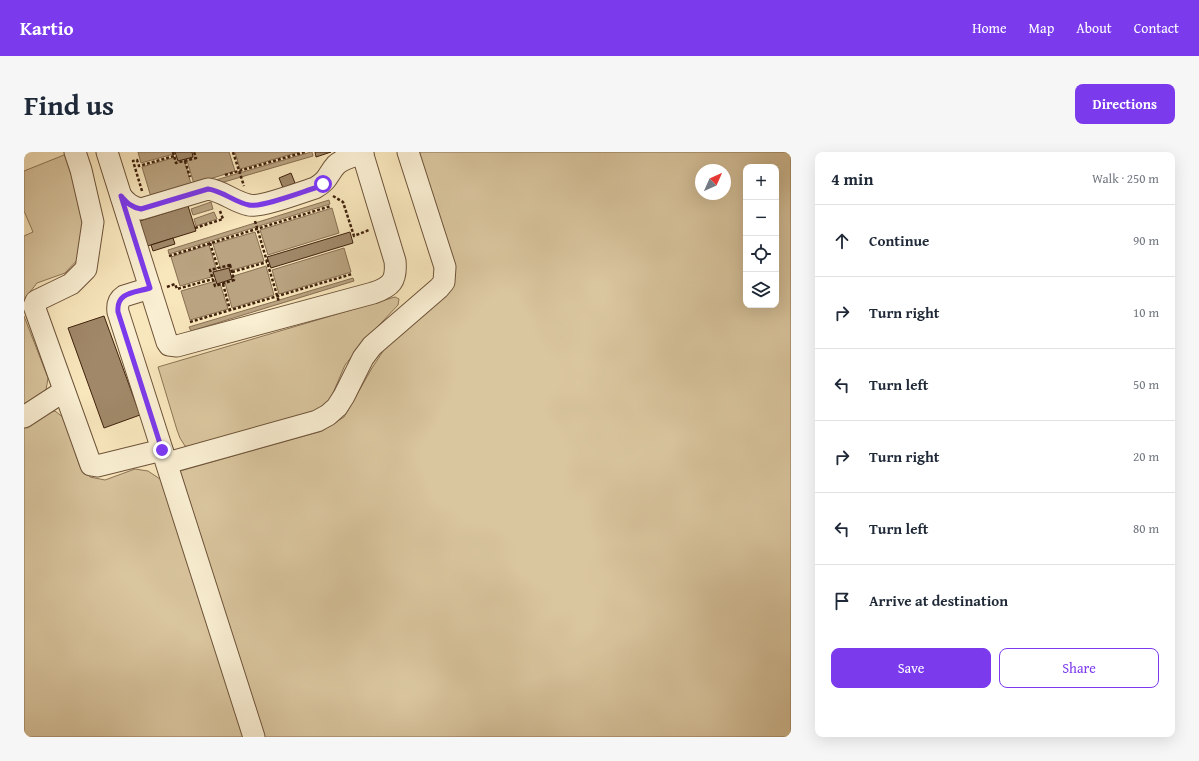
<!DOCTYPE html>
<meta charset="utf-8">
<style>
:root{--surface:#fff;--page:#f6f6f7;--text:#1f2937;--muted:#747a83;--line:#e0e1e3;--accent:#7c3aed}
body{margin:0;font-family:"Gentium Book Plus",serif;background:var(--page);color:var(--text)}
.controls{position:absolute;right:12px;top:12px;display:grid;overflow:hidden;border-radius:8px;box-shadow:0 4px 16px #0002}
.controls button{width:36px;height:36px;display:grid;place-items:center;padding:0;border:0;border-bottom:1px solid var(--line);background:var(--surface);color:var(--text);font:20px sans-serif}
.compass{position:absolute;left:671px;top:12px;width:36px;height:36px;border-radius:50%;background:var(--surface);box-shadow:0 4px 16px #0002;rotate:45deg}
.stop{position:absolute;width:12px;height:12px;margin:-9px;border:3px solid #7c3aed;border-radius:50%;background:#fff}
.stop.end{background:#7c3aed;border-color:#fff;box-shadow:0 1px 4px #0008}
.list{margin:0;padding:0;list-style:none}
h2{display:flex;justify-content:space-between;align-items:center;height:52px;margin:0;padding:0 16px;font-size:17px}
h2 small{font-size:13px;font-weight:400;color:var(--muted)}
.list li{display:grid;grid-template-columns:26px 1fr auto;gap:12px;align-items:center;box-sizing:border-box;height:72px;padding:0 16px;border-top:1px solid var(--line)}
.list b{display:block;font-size:15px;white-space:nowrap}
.list em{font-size:13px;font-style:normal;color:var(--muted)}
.actions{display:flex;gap:8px;padding:12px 16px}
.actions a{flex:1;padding:9px 0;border:1px solid var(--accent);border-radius:8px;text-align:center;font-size:14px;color:var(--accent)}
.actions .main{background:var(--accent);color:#fff}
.icon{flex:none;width:22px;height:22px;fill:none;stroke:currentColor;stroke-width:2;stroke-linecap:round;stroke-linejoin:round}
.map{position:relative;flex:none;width:767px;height:585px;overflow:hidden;border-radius:8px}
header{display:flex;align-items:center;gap:24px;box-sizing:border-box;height:56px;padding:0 20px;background:var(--accent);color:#fff}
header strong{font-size:19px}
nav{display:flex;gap:22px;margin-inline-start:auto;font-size:14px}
.intro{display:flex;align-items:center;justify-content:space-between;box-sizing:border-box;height:96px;padding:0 24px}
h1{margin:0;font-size:28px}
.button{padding:10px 18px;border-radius:8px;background:var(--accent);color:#fff;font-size:14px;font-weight:700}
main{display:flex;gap:24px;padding:0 24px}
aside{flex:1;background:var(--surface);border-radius:8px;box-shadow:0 4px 16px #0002}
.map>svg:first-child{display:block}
.green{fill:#d9c59e;stroke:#8c7456;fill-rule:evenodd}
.water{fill:#b9a380;stroke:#896f52}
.building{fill:#a08868;stroke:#40220d}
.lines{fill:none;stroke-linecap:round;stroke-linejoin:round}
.minor-casing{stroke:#6e5339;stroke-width:23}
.path{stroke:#40220d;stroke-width:2.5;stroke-dasharray:3 2;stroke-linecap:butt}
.minor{stroke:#faefd3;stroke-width:21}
.route{stroke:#7c3aed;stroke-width:5}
</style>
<header>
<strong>Kartio</strong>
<nav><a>Home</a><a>Map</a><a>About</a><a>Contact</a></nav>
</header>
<div class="intro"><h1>Find us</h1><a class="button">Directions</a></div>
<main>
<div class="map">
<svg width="767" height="585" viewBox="0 0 767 585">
<rect width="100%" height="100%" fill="#f8e6bc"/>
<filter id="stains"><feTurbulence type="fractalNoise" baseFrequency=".005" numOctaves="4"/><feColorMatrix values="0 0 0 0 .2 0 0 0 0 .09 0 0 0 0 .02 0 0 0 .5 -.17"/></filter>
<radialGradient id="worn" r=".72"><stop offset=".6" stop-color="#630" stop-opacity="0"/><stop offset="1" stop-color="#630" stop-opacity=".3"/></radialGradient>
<g class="green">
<path d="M395,0H767V585H240L156,319L298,279L320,265L348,216L367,187L427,133ZM722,15H752V153H722ZM677,18H701V42H677Z"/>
<path d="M45,1L61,72L56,105L41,121L13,131L2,145L0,159V84L9,80L0,59V19Z"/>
<path d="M371,145L375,147L374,153L341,188L321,213L306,248L291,260L169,296L161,294L156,286L153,278L134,215Z"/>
<path d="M0,164L24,226L22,238L0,252Z"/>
<path d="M31,259L40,266L56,315L66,325L81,328L111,317L124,319L139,329L220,585H0V274L20,261Z"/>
</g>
<g class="water">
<path d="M114,0H157L117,11Z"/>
<path d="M168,0H205L211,19L170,32L161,2Z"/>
<path d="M211,0H275L216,17Z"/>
<path d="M287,0H288L289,4L128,51L127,47Z"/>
<path d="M159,3L167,32L127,45L118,15Z"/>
<path d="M305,48L306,52L145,102L144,98Z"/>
<path d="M187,50L189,57L169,63L167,57Z"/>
<path d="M308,56L315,81L244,103L236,78Z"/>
<path d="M190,60L193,67L172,74L170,67Z"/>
<path d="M231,80L240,109L198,121L189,92Z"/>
<path d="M185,93L194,123L156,134L147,105Z"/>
<path d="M320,96L327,120L255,142L248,118Z"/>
<path d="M242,114L250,143L208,156L200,127Z"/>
<path d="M329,126L330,129L167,179L165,175Z"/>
<path d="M195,128L204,157L166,168L157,139Z"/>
</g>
<g class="building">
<path d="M151,0H168L169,5L154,9Z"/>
<path d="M291,0H307L292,5Z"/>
<path d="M267,21L271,31L259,36L255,26Z"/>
<path d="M164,54L172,79L117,96L109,71Z"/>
<path d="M326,80L329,91L247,116L243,105Z"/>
<path d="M149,86L151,92L129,99L127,93Z"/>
<path d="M205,116L208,127L193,132L189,120Z"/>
<path d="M80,164L116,263L80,276L44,176Z"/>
</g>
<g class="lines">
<defs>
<g id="minor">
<path d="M51,0L57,18L69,70L62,117L47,132L12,149L10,154L67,313L73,314L138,298"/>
<path d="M83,0L143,190L145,193L153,194L349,141C367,135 373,129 371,109L338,0"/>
<path d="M97,44C103,51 107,55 117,57L184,37C199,39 210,50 225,53C236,56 278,40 291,36C305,28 303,23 312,13C319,6 331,4 339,1"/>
<path d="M126,136L100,144C94,148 93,153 94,160L230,585"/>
<path d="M0,265L40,239"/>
<path d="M143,311L293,269L304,263L313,255L320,244L339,206L348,194L415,136L420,130L421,115L384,0"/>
</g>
</defs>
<use href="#minor" class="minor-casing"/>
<g class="path">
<path d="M149,0L152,11L172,6L170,0"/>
<path d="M209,0L220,34"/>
<path d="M161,9L166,25"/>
<path d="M201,23L281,0"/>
<path d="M118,39L109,9L113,8L115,14L150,4"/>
<path d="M309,44L319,50L330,84L345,78"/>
<path d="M231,69L255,150"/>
<path d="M171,76L199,67L196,59"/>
<path d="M186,91L194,116"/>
<path d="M145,104L307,54"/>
<path d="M206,113L210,128L191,134L186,118Z"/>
<path d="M208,120L243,110"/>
<path d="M199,132L206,158"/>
<path d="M143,135L151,132L153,137L189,127"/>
<path d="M166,170L328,122"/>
</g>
<use href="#minor" class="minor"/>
</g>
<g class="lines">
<path class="route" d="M138,298L94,160C92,140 110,141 126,136L97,44C103,51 107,55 117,57L184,37C199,39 210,50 225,53C236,56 278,40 291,36L299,32"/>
</g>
<rect width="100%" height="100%" filter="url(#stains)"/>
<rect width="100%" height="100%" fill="url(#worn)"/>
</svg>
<div class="controls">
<button>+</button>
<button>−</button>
<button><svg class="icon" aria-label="locate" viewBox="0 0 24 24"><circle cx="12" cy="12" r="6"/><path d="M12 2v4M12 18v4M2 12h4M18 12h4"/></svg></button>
<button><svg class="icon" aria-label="layers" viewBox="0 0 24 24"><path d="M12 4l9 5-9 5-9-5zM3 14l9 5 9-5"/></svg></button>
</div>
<svg class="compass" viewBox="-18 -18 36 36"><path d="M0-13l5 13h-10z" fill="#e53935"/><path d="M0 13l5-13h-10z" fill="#747a83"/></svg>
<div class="stop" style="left:299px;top:32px"></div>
<div class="stop end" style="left:138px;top:298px"></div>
</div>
<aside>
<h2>4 min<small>Walk · 250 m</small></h2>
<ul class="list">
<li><svg class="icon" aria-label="ahead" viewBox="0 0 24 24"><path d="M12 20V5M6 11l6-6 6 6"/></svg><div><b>Continue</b></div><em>90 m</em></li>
<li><svg class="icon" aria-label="right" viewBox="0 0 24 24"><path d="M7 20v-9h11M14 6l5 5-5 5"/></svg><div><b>Turn right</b></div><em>10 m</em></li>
<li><svg class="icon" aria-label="left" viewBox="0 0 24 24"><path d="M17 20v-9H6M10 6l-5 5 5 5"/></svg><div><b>Turn left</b></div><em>50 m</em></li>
<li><svg class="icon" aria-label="right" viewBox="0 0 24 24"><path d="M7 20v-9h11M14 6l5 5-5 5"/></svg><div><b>Turn right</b></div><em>20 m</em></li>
<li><svg class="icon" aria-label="left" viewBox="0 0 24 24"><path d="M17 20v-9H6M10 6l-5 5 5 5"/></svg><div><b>Turn left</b></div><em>80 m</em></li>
<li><svg class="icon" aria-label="arrive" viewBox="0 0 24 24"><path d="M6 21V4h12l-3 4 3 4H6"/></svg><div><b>Arrive at destination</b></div></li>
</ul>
<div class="actions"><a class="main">Save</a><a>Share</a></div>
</aside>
</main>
